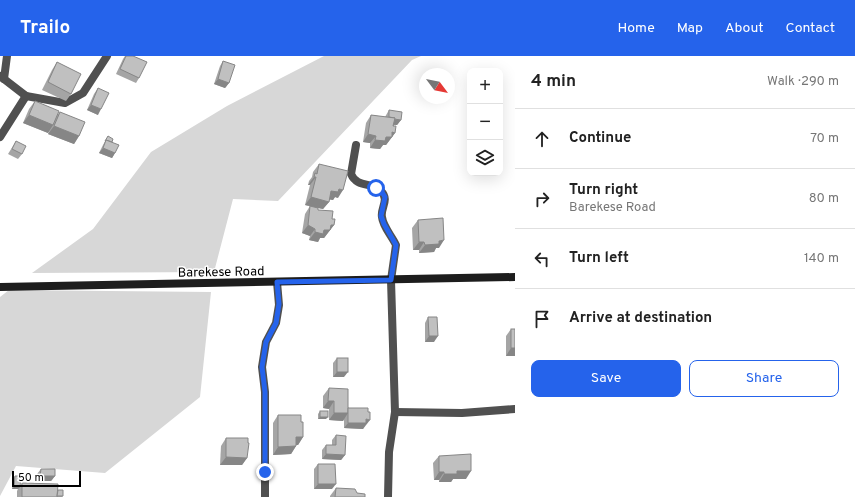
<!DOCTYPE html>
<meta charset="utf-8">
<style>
:root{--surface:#fff;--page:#f2f2f2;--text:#222;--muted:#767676;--line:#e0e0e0;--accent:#2563eb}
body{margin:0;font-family:Overpass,sans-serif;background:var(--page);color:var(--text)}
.controls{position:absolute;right:12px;top:12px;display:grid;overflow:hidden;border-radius:8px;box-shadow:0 4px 16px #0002}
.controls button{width:36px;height:36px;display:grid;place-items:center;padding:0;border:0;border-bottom:1px solid var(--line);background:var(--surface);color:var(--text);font:20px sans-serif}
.compass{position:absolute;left:419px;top:12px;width:36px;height:36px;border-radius:50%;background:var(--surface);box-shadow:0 4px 16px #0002;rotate:122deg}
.scale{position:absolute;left:12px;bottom:10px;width:69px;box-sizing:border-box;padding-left:4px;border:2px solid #000;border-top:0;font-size:11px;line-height:14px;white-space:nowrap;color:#000;-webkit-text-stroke:3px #fff;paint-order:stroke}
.stop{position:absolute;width:12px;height:12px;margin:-9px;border:3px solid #2563eb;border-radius:50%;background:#fff}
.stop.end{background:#2563eb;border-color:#fff;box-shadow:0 1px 4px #0008}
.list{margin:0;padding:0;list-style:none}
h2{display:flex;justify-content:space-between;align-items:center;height:52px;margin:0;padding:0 16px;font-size:17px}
h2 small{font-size:13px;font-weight:400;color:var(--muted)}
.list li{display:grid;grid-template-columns:26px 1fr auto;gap:12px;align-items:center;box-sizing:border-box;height:60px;padding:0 16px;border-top:1px solid var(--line)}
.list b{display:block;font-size:15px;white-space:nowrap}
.list p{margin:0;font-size:13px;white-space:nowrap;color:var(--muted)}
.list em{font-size:13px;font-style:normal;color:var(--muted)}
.actions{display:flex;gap:8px;padding:12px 16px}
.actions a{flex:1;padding:9px 0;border:1px solid var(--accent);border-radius:8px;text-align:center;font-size:14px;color:var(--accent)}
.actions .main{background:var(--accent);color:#fff}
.icon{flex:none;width:22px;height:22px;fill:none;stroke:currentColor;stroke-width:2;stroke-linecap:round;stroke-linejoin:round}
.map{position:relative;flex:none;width:515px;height:441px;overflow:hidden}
header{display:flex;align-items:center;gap:24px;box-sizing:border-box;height:56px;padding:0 20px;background:var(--accent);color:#fff}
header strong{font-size:19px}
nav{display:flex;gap:22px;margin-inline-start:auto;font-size:14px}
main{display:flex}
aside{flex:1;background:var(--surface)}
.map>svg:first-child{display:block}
.green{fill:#d7d7d7}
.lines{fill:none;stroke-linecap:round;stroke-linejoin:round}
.street{stroke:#505050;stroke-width:8}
.secondary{stroke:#1d1d1d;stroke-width:8}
.wall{fill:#a5a5a5}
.shaded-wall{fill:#868686}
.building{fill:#c0c0c0;stroke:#868686}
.route{stroke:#2563eb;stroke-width:5}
.labels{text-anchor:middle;stroke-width:3;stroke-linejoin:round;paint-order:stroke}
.street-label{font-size:13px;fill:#000;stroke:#fff}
</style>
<header>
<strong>Trailo</strong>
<nav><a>Home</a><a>Map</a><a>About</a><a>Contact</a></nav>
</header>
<main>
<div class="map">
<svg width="515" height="441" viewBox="0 0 515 441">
<rect width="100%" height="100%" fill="#fff"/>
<g class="green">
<path d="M324,0H421L412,4L278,145L233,143L214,216L32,217L93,173L151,96L227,50Z"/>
<path d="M9,234L211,236L200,341L105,417L16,410L0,440V241Z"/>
</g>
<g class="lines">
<g class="street">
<path d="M0,20L26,40L65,47L83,37L107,0"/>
<path d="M4,23L7,0"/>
<path d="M0,81L26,40"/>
<path d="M356,89L351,118C357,132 372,126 381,135C390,144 380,152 382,161C383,171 392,180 396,189L391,224L395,356L389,396L388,441"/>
<path d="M395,356L462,357L515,353"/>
<path d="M265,441V336L262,311L266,286L276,267L279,249L277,226"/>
</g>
<path class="secondary" d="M0,231L515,221"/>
</g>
<g class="wall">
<path d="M125,0H133L139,22L136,27L116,18L123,3Z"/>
<path d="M223,5L229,27L225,32L214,28L220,10Z"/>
<path d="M57,6L71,38L66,45L42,34L52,14Z"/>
<path d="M98,32V59L87,54L94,38Z"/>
<path d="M35,45L57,59L60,56L79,80L74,88L48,78L50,74L48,77L23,67L29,53Z"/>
<path d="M389,54L401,64L397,69H394L395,77L386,89H383L380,93L370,92V87L363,86L366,67L371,59L385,61Z"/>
<path d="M108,80L112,86L115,97L112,102L99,97L103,89Z"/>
<path d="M16,85L22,98L18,103L8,98L13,90Z"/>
<path d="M319,108L338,142L335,141L333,144L329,143V146L323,153L318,152V154L332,163L334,169L324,182H320L318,186L309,184L310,180L302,177L305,158L310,150L313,151L305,149L310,129H308L309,125L312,121L313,116Z"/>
<path d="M418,164L439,192H436L434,196L419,197V194H413L412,172Z"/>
<path d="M428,261L434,286H425V267Z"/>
<path d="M511,273H515V300H506V280Z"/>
<path d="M337,302L344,321H333V307Z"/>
<path d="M329,332L366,369H365L363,373L344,372V363L343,365L329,364V353L323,352V340Z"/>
<path d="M320,355L326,363H318V358Z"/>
<path d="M278,359L303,381L298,389H296V390L291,398L273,399V367Z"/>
<path d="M336,379L345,399L341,404L322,403V394L326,389H332V384Z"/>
<path d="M226,382L247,402L242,409H220L221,390Z"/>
<path d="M439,400L466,423H453L451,426H439V424H434L433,407Z"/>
<path d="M318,408L332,433H314V413Z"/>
<path d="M41,413L55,420L51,425H37V418Z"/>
<path d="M15,420L20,430L22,427L57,435L63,440L62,441H17V435L18,433H12L13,422Z"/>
<path d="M336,432L357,437L365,441H330V440Z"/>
</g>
<g class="shaded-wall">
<path d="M218,23L229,27L225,32L214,28Z"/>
<path d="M91,49L101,53L98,59L87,54Z"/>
<path d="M29,59L53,69L48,77L23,67Z"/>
<path d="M388,63L401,64L397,69L385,68Z"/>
<path d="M54,70L79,80L74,88L48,78Z"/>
<path d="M392,76L395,77L386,89H383L380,93L370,92L375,84L386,81Z"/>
<path d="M368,78L376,80L370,87L363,86Z"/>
<path d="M103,92L115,97L112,102L99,97Z"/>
<path d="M314,121H316L310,129H308Z"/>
<path d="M339,133L343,134L338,142L335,141L333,144L326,143L331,135Z"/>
<path d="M311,141L329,146L323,153L305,149Z"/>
<path d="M308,169L315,173L310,180L302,177Z"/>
<path d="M331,169H334L324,182H320L318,186L309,184L315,176L324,174Z"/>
<path d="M444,184L439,192H436L434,196L419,197L425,189L439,185Z"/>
<path d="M419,186H424L419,194H413Z"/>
<path d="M429,280H438L434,286H425Z"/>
<path d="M511,292H515V300H506Z"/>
<path d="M337,316H348L344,321H333Z"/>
<path d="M328,345H334L329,353L323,352Z"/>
<path d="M334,357H348L343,365L329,364Z"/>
<path d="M320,361H328L326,363H318Z"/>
<path d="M366,363L370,364L363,373L344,372L348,367Z"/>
<path d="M296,381H303L298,389H291Z"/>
<path d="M296,390L291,398L273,399L278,391Z"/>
<path d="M326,398L345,399L341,404L322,403Z"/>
<path d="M226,401L247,402L242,409H220Z"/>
<path d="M457,415H471L466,423H453L451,426H439L444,418Z"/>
<path d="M439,416H444L439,424H434Z"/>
<path d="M40,420H55L51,425H37Z"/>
<path d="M318,428H336L332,433H314Z"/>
<path d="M14,431H20L18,433H12Z"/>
</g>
<g class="building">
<path d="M126,0H133L147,6L139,22L120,13Z"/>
<path d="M223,5L235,9L229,27L218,23Z"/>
<path d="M57,6L81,18L71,38L48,26Z"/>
<path d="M98,32L109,37L101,53L91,49Z"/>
<path d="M35,45L59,55L53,69L29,59Z"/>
<path d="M389,54L402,56L401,64L394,63L395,62L389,61Z"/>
<path d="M60,56L85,66L79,80L54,70Z"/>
<path d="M371,59L395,62L393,70H396L395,77L392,76V81H386L385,85L375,84L376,80L368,78Z"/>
<path d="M108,80L113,83L112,86L106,84L105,85Z"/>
<path d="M106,84L119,89L115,97L103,92Z"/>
<path d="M16,85L26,90L22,98L12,93Z"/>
<path d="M319,108L348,115L343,134L339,133L338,136L331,135L329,146L311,141L316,121H314L315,117L317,118Z"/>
<path d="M310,150L318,152V154L333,155L332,163H335L334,169H331L330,174H324L323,178L315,176V173L308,169Z"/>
<path d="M443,162L444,184L439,185V188L425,189L424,186H419L418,164Z"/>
<path d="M428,261H437L438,280H429Z"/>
<rect x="511" y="273" width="4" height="19"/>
<rect x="337" y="302" width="11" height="14"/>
<path d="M329,332L348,333V357H334V345H328Z"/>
<path d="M348,352H368V356H370V364L366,363V367H348Z"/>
<rect x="320" y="355" width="8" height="6"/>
<path d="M278,359H301V366H303V381H296V390L278,391Z"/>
<path d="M336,379L346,380L345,399L326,398V389H336Z"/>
<path d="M226,382H248V387H249L247,402L226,401Z"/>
<path d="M471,398V415H457V418H444V416H439V400Z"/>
<path d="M318,408H335L336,428H318Z"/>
<path d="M41,413H55V420H40Z"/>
<path d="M15,420H21L20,431H14Z"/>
<path d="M22,427L58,428L57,441H22Z"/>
<path d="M336,432L355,433L357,437L365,438V441H335Z"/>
<path d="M58,434H63V440H57Z"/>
</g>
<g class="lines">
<path class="route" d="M265,416V336L262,311L266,286L276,267L279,248L277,226L391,224L396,189L384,168L381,160L385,141L382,136L376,132"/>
</g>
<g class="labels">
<g class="street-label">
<text transform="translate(221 215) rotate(-1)" y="5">Barekese Road</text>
</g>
</g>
</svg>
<div class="controls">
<button>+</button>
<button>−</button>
<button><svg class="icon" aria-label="layers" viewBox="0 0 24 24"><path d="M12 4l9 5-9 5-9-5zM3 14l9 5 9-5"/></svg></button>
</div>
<svg class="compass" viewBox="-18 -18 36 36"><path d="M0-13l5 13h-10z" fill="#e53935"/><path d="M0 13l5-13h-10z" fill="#767676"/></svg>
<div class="scale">50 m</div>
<div class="stop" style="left:376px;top:132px"></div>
<div class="stop end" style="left:265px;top:416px"></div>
</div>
<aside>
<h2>4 min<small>Walk · 290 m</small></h2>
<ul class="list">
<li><svg class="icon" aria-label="ahead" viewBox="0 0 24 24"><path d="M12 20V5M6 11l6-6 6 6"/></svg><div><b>Continue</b></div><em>70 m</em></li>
<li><svg class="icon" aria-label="right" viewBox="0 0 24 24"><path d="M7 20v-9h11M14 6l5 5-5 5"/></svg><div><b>Turn right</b><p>Barekese Road</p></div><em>80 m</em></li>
<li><svg class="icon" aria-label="left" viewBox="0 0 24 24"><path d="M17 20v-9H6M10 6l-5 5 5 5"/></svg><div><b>Turn left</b></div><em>140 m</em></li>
<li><svg class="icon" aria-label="arrive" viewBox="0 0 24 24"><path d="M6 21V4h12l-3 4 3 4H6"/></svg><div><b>Arrive at destination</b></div></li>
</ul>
<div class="actions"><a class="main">Save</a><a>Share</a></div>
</aside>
</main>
